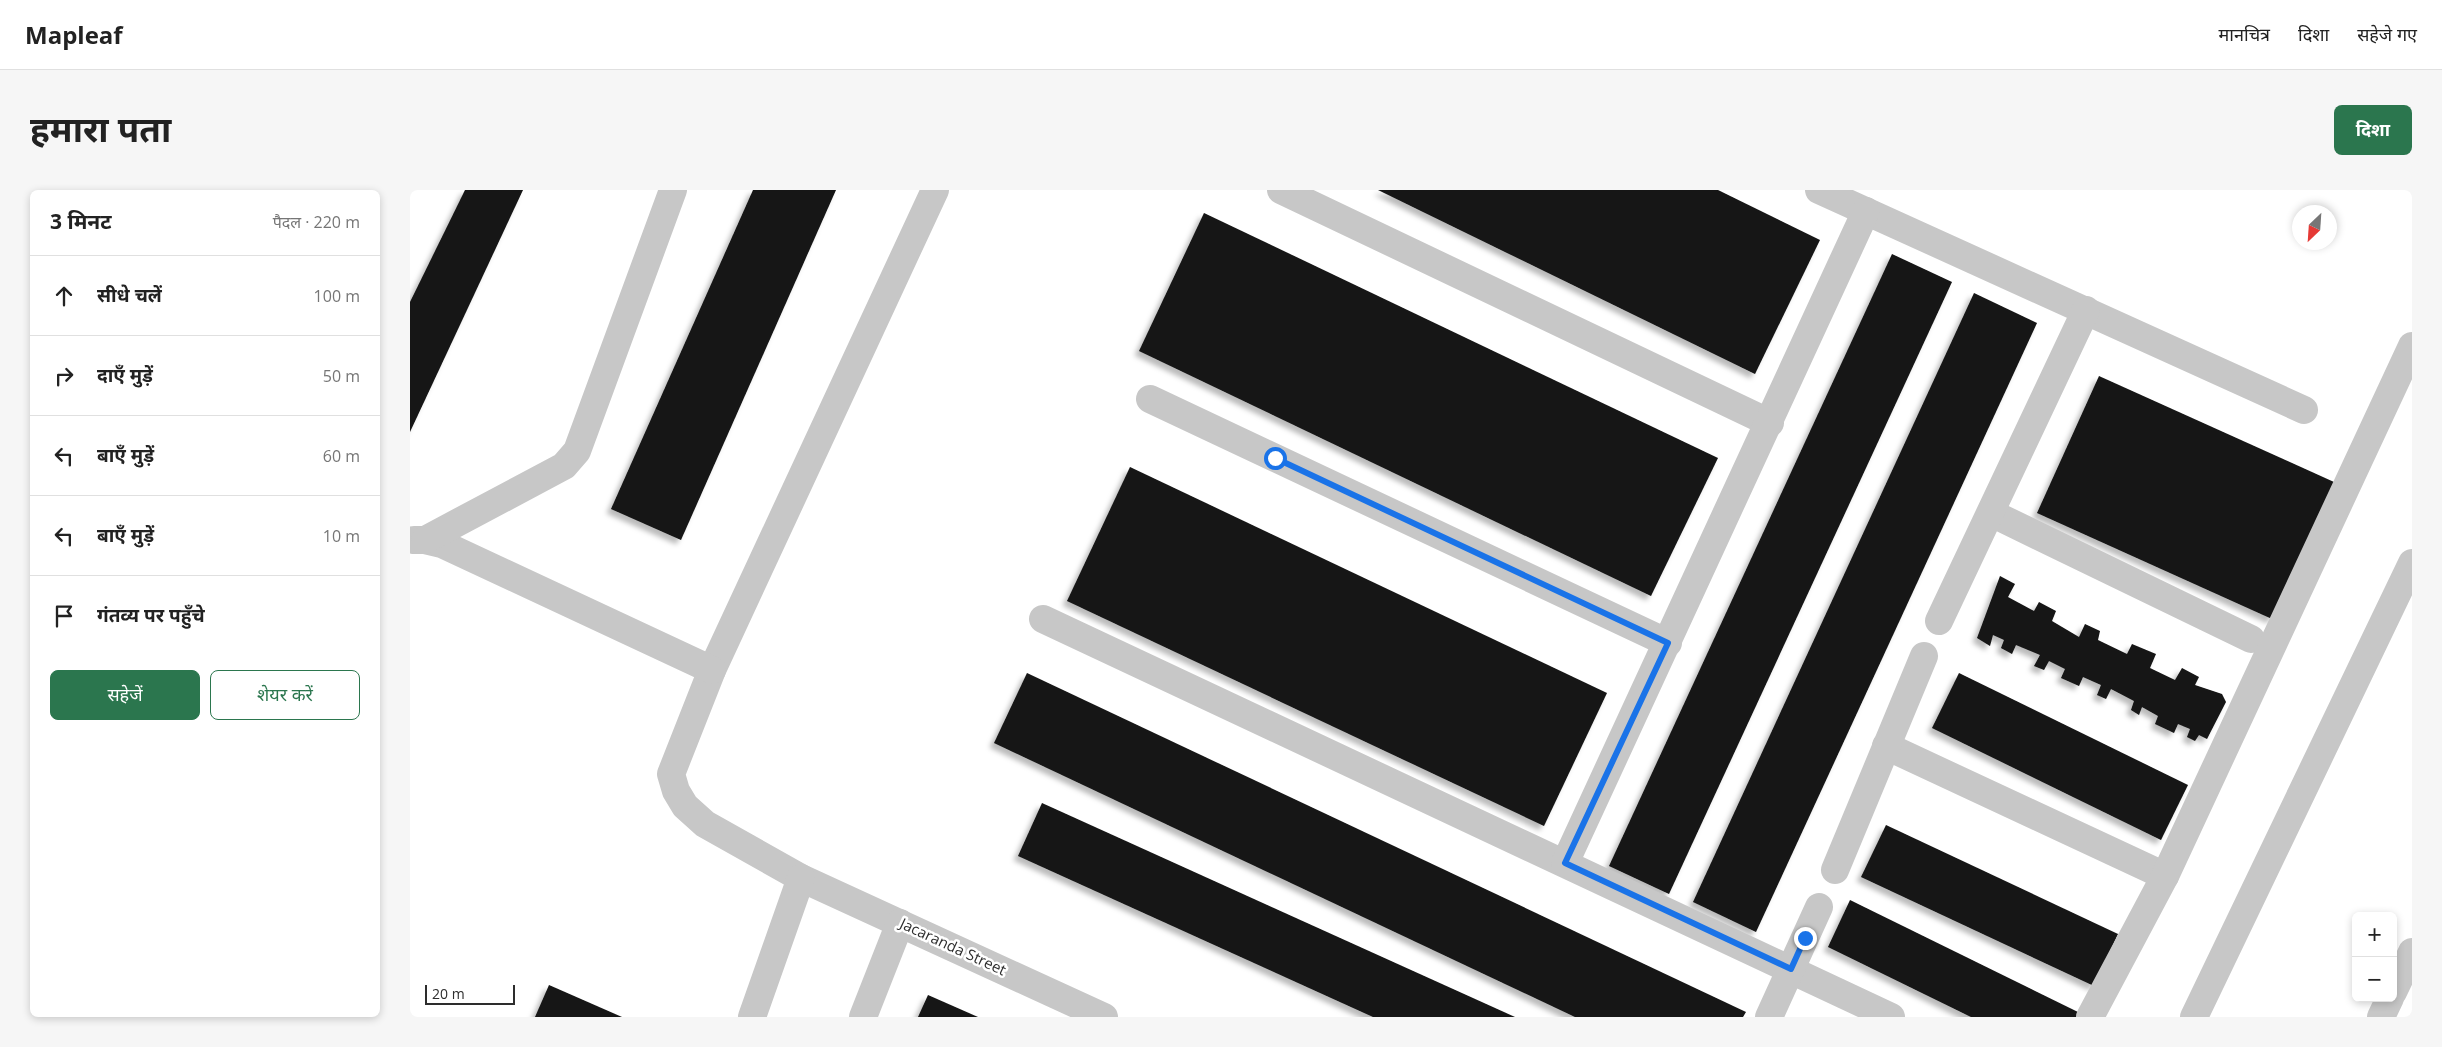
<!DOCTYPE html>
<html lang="hi">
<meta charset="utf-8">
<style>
:root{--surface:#fff;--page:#f6f6f6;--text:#222;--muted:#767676;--line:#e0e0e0;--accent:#2b764e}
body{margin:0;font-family:"Open Sans","Noto Sans Devanagari",sans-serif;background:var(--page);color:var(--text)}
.controls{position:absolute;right:15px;bottom:15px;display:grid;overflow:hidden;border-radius:8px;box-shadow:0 2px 8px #0003}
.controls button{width:45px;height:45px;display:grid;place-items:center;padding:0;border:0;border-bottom:1px solid var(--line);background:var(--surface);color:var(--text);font:25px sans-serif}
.compass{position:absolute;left:1882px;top:15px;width:45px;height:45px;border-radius:50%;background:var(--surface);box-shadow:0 2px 8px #0003;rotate:205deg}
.scale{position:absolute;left:15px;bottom:12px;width:90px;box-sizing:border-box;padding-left:5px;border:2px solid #2d2d2d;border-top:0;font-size:14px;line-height:18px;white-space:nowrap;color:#2d2d2d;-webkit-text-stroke:4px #fff;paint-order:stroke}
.stop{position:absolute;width:15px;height:15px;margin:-11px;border:4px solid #1a73e8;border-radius:50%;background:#fff}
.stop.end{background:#1a73e8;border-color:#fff;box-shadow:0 1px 5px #0008}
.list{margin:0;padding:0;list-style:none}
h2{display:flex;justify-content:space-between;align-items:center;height:65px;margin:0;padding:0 20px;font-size:21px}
h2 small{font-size:16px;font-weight:400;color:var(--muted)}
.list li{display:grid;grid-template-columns:32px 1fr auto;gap:15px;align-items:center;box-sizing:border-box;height:80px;padding:0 20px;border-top:1px solid var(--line)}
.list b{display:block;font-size:19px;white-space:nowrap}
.list em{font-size:16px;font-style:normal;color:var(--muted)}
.actions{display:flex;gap:10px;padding:15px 20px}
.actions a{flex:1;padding:11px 0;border:1px solid var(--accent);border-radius:8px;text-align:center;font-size:18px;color:var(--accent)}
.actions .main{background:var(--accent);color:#fff}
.icon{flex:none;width:28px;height:28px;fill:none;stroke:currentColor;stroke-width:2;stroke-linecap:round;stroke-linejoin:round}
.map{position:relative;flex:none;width:2002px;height:827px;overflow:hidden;border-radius:8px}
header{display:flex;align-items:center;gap:30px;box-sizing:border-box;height:70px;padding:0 25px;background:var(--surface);border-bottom:1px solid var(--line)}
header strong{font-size:24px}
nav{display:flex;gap:28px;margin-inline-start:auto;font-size:18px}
.intro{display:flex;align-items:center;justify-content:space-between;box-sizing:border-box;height:120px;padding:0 30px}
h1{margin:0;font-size:35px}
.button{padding:12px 22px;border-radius:8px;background:var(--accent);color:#fff;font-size:18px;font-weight:700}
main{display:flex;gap:30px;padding:0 30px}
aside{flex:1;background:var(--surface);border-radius:8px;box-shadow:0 2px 8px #0003}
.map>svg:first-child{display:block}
.building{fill:#141414;filter:url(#shadow)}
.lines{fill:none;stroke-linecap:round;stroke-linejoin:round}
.minor{stroke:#c7c7c7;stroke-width:28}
.route{stroke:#1a73e8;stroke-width:6}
.labels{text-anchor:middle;stroke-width:5;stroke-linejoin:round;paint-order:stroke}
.street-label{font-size:15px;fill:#2d2d2d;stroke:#fff}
</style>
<header>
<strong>Mapleaf</strong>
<nav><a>मानचित्र</a><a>दिशा</a><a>सहेजे गए</a></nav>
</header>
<div class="intro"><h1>हमारा पता</h1><a class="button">दिशा</a></div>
<main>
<aside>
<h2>3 मिनट<small>पैदल · 220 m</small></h2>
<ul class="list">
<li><svg class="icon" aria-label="ahead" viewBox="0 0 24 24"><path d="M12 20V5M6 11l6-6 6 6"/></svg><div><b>सीधे चलें</b></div><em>100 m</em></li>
<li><svg class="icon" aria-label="right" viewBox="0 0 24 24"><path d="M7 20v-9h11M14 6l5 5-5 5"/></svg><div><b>दाएँ मुड़ें</b></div><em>50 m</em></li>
<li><svg class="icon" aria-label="left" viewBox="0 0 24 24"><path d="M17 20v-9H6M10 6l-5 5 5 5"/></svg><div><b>बाएँ मुड़ें</b></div><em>60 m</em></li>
<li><svg class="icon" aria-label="left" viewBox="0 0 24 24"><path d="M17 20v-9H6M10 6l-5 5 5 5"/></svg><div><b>बाएँ मुड़ें</b></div><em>10 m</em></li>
<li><svg class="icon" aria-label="arrive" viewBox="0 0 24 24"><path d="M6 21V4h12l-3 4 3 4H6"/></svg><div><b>गंतव्य पर पहुँचे</b></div></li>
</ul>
<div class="actions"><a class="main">सहेजें</a><a>शेयर करें</a></div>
</aside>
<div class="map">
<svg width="2002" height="827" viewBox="0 0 2002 827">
<defs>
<filter id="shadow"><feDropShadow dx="-4.5" dy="4.5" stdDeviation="2.5" flood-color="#0004"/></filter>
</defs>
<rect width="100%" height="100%" fill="#fff"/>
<g class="building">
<path d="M55,0H113L0,242V112Z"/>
<path d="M343,0H426L271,350L201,319Z"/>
<path d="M968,0H1308L1410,50L1345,184Z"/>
<path d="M794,23L1308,268L1241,406L729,161Z"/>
<path d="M1482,64L1542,92L1259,704L1199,676Z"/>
<path d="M1564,103L1627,133L1346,742L1283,712Z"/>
<path d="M1689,186L1924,292L1862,429L1627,323Z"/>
<path d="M720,277L1197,503L1134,636L657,411Z"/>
<path d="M1590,386L1605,394L1598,407L1624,421L1629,412L1646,421L1642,431L1669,447L1675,434L1690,441L1688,450L1717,464L1722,454L1746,464L1740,478L1765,490L1772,478L1789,487L1785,495L1812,504L1816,512L1797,549L1789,545L1785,551L1777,547L1780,539L1768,534L1764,543L1745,534L1748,526L1732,517L1729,525L1721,520L1724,511L1701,499L1696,509L1687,505L1691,495L1673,487L1669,496L1651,488L1655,479L1639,471L1634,480L1624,476L1630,465L1606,455L1602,464L1591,458L1594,450L1583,445L1580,456L1567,448Z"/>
<path d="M617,483L1336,822L1333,827H1165L584,553Z"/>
<path d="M1549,483L1778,595L1751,650L1522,538Z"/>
<path d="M632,613L1105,827H963L608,666Z"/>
<path d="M1476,635L1708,744L1684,796L1451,687Z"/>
<path d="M1440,710L1670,823L1668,827H1561L1418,757Z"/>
<path d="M139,795L212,827H125Z"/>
<path d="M518,805L568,827H508Z"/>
</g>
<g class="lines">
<g class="minor">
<path d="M525,0L302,480L261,584L266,601L275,616L295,634L391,688L694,827"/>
<path d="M871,0L1360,233"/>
<path d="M1409,0L1894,220"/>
<path d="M740,209L1258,453"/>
<path d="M1581,323L1841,449"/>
<path d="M4,350H15L32,354L302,480"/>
<path d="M15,350L154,276L167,261L263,0"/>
<path d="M633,429L1481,827"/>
<path d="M1529,431L1676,120"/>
<path d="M1476,556L1755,686"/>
<path d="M1155,673L1456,21"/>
<path d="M1425,680L1514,466"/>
<path d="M1983,802L2002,762"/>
<path d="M342,827L391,688"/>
<path d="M453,827L490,733"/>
<path d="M1359,827L1409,717"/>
<path d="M1680,827L1755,686L2002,156"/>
<path d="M1784,827L2002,373"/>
<path d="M1971,827L1980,808"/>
</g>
</g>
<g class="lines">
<path class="route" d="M865,268L1258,453L1155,673L1381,779L1395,748"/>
</g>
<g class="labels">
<g class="street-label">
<text transform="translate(543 757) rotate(25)" y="5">Jacaranda Street</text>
</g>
</g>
</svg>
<div class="controls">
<button>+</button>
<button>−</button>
</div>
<svg class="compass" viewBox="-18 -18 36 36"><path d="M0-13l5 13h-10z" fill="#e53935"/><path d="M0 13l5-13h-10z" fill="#767676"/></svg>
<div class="scale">20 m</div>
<div class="stop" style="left:865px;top:268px"></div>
<div class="stop end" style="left:1395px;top:748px"></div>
</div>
</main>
